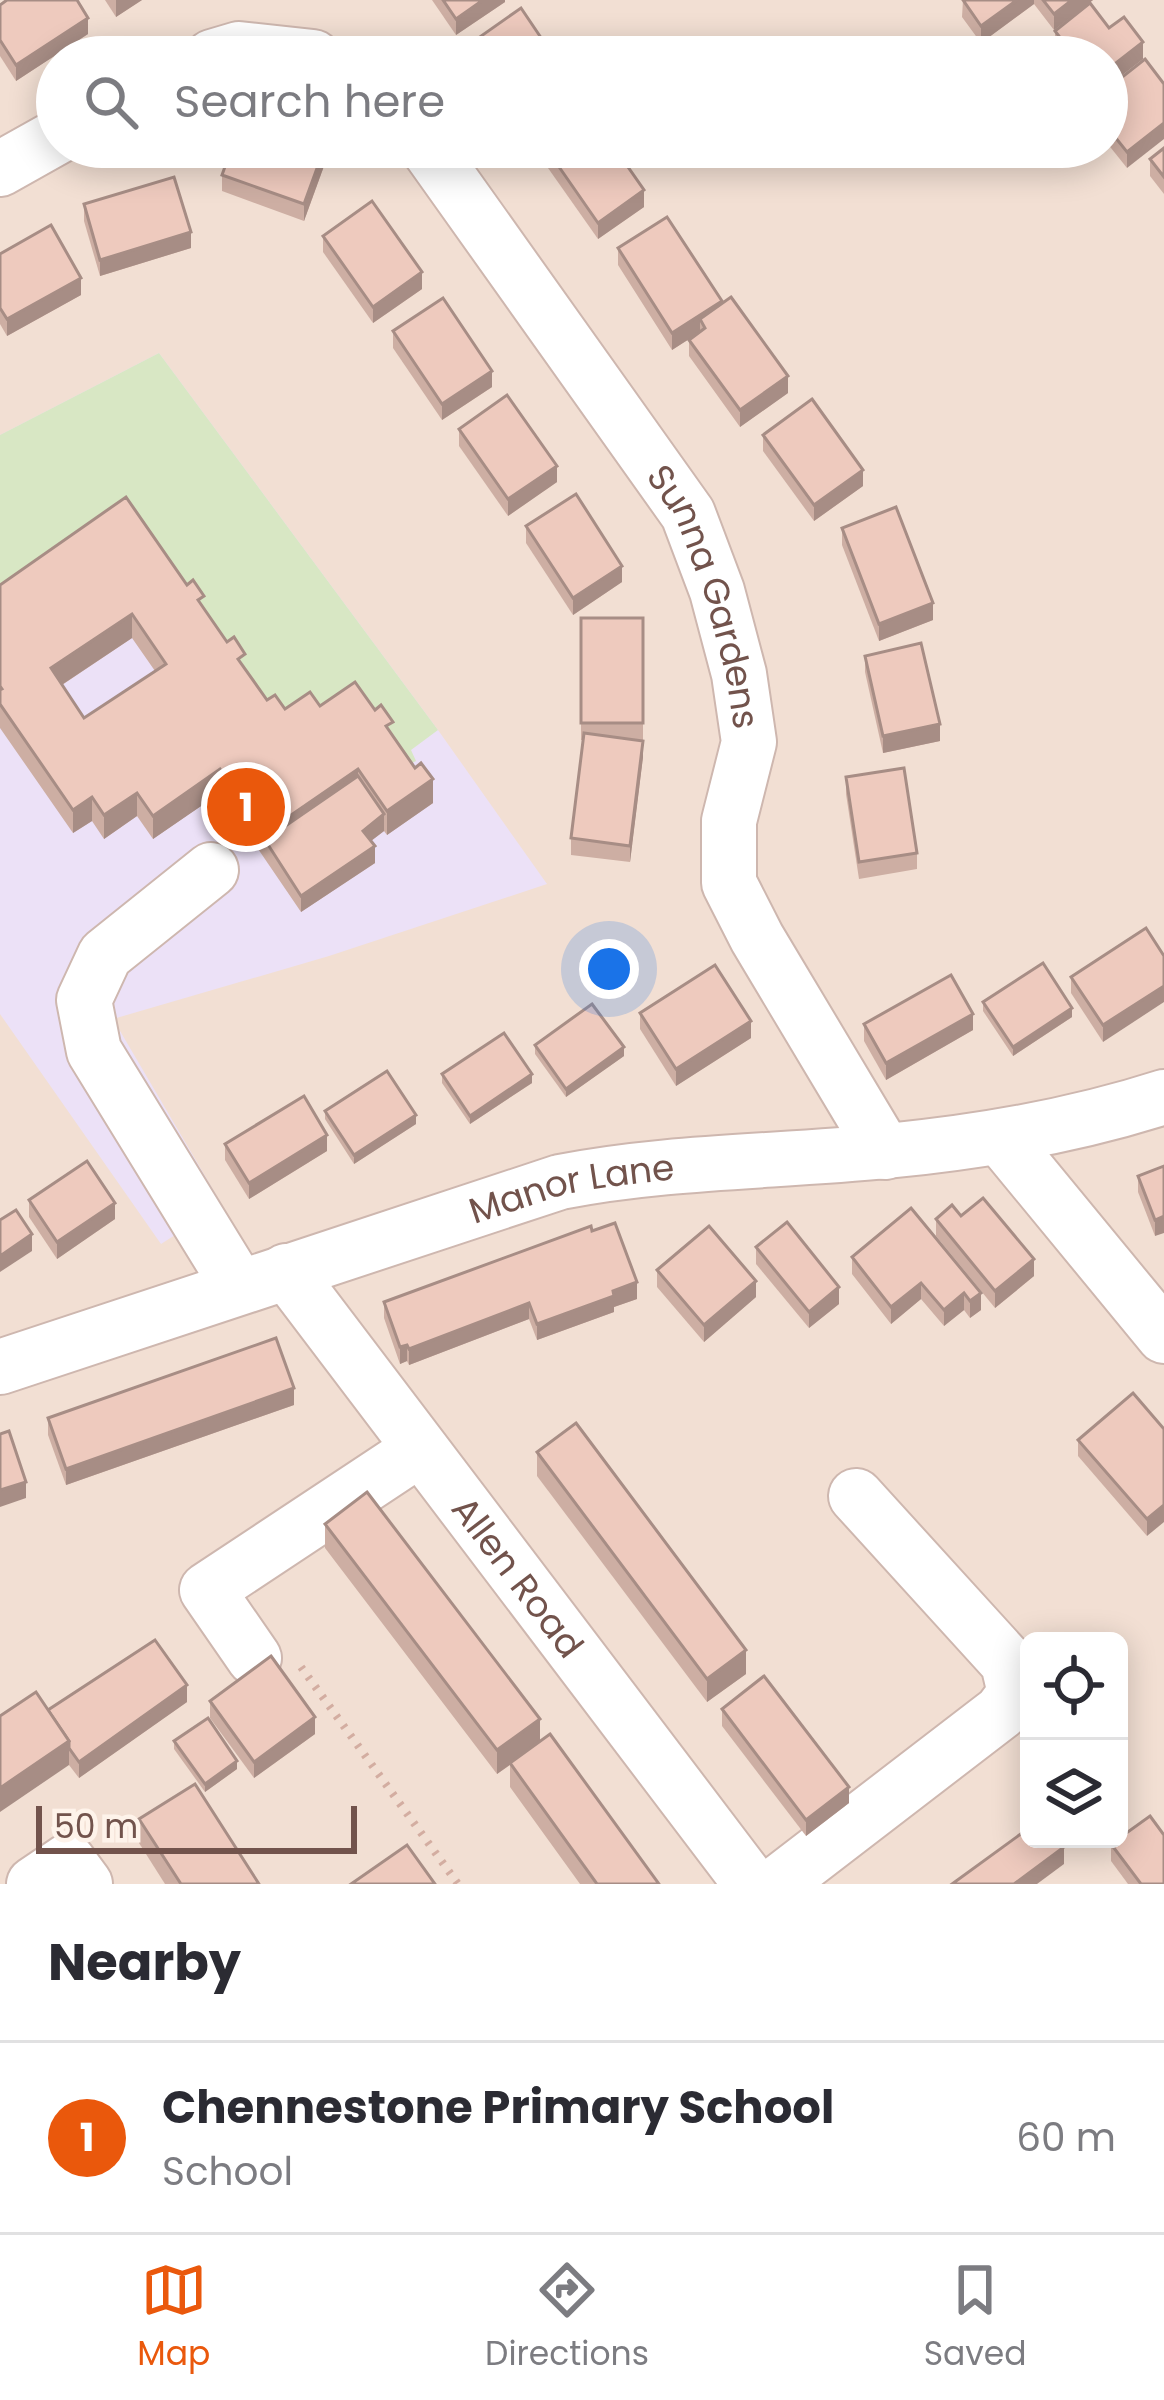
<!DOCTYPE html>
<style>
:root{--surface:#fff;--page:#f7f7f7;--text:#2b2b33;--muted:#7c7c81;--line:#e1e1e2;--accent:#ea580c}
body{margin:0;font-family:Poppins,sans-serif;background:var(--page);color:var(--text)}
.controls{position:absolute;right:36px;bottom:36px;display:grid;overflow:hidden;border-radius:18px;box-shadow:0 6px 30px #0003}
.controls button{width:108px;height:108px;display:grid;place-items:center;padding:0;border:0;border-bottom:3px solid var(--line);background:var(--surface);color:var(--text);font:60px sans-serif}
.scale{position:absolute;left:36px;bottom:30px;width:321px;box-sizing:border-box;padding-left:12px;border:6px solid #72534c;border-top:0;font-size:33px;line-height:42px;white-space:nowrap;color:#72534c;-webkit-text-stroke:9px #fef3ea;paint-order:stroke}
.you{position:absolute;left:609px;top:969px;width:42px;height:42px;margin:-30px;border:9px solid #fff;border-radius:50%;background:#1a73e8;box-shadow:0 0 0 18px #1a73e833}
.badge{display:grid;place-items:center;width:78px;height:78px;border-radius:50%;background:var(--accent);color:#fff;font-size:39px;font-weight:700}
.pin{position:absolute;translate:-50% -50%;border:6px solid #fff;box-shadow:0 3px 12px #0006}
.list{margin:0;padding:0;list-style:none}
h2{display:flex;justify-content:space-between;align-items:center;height:156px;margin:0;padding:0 48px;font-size:51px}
h2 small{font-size:39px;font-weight:400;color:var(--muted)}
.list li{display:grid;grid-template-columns:78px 1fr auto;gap:36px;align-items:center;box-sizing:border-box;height:192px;padding:0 48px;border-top:3px solid var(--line)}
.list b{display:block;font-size:45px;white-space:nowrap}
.list p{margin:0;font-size:39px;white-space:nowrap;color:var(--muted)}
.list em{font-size:39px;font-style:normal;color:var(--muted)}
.icon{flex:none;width:66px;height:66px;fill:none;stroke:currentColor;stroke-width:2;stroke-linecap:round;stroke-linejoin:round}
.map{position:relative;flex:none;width:1164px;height:1884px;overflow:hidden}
.search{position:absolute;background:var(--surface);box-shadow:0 6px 30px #0003;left:36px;right:36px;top:36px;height:132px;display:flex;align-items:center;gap:30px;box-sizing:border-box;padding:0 42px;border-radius:66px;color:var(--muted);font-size:45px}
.sheet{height:348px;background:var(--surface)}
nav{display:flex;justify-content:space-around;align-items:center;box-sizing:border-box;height:168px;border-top:3px solid var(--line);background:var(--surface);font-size:33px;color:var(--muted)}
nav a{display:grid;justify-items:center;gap:6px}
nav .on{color:var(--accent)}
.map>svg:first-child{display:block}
.residential{fill:#f2dfd3;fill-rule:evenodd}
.education{fill:#ece1f7}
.green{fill:#d8e7c4}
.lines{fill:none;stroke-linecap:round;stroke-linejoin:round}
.minor-casing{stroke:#ceb7af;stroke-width:58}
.path{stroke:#d3ada1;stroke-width:8;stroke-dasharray:3 9;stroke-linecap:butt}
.minor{stroke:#fff;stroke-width:54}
.wall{fill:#cdaea3;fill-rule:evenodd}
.shaded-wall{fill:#a78d85}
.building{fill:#eecabe;stroke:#a78d85;stroke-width:3;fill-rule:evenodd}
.labels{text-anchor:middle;stroke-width:10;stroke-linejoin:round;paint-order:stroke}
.street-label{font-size:36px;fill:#72534c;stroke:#fef3ea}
</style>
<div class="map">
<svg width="1164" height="1884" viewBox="0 0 1164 1884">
<rect width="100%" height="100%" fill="#fbefe5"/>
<path class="residential" d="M0,0H1164V1884H0ZM57,57H1107V147H57ZM1029,1641H1119V1839H1029Z"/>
<path class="education" d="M159,353L438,730L547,884L329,956L113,1019L222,1205L161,1244L0,1014V435Z"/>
<path class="green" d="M159,353L438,730L411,750L416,761L412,763L285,733L198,623L0,609V435Z"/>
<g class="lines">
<defs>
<g id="minor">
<path d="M212,57L239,49L313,57"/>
<path id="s1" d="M427,147L688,514L717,591L739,674L749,742L729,821V883L757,938L885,1152"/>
<path d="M0,169L57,137"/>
<path d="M211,870L105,955L84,1000L94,1051L239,1287"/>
<path d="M1001,1138L1164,1336"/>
<path id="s2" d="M286,1271L751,1884"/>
<path id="s3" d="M0,1367L560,1182C668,1161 777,1162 887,1151C980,1142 1074,1126 1164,1097"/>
<path d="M254,1658L207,1590L420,1449"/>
<path d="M34,1884L68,1861L85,1884"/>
<path d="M777,1884L1001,1712L1015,1693L1008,1663L856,1496"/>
</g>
</defs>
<use href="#minor" class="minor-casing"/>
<path class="path" d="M301,1667L458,1884"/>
<use href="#minor" class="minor"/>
</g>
<g class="wall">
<path d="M105,0H142L116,17Z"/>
<path d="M432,0H505V2L456,35Z"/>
<path d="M963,0H1093L1054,30L1034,4L981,43L962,17Z"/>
<path d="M0,5L88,34L16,81L0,56Z"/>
<path d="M1109,28L1143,59L1062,57L1055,47V31Z"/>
<path d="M474,41L554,57H474Z"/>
<path d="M1145,59L1127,168L1107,143V89Z"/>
<path d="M1164,148V194L1150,176V159Z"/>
<path d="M548,151L644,207L598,239L548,168Z"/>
<path d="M324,166L304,221L222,191V175Z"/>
<path d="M84,204L191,248L100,276L84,221Z"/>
<path d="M323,236L422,289L373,323L323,252Z"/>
<path d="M618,248L722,304L788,393L740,427L689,356V340L700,332L672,350L618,265Z"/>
<path d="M0,254L81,295L7,336L0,324Z"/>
<path d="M393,331L492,387L442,420L393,348Z"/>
<path d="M459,429L557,482L508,516L459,446Z"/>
<path d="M763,435L863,486L814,521L763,451Z"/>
<path d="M526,526L622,582L573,615L526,543Z"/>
<path d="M842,528L933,620L879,641L842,545Z"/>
<path d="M0,585L204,609L267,700L285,709L320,706L393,735L433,803L387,835L384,831L371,841L375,863L301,912L220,793L153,839L137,816L104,839L92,821L73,833L0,728ZM132,638L155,671L84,718L62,685Z"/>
<path d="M581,618H643V757L630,862L571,855V838L584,740H581Z"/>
<path d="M865,656L940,741L883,753L865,672Z"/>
<path d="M846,777L917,853V869L859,879L846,794Z"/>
<path d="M1146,928L1103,1042L1071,993V977Z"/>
<path d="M983,1002L1072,1017L1013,1056L983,1011Z"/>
<path d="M640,1013L751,1038L676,1086L640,1029Z"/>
<path d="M864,1024L973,1030L886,1080L864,1041Z"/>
<path d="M535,1045L624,1056L566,1097L535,1054Z"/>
<path d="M442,1074L532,1083L470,1124L442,1083Z"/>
<path d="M325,1111L416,1124L354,1164L325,1119Z"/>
<path d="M225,1144L327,1151L249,1199L225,1160Z"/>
<path d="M1164,1166L1155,1236L1138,1192V1176Z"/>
<path d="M29,1200L115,1219L57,1259L29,1217Z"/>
<path d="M911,1208L981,1310L970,1318L964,1310L944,1326L921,1299L891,1324L852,1274V1257Z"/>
<path d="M961,1216L1034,1276L995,1308L936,1236V1219Z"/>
<path d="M592,1231L637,1299L614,1307V1312L537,1340L529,1319L409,1365L407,1361L400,1364L384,1318V1302Z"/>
<path d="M756,1247L839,1304L809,1328L756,1264Z"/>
<path d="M657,1270L756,1297L704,1342L657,1287Z"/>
<path d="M294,1405L66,1485L48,1435V1418Z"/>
<path d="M1164,1429L1147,1536L1078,1456V1440Z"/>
<path d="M537,1452L746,1674L707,1702L537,1476Z"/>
<path d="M325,1524L540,1741L659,1884H580L510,1787V1765L497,1774L325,1548Z"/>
<path d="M210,1701L315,1734L254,1778L210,1718Z"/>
<path d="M187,1702L79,1778L69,1765L48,1710Z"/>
<path d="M722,1709L849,1803L806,1836L722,1726Z"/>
<path d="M174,1741L237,1769L205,1792L174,1749Z"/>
<path d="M139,1819L259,1884H165L139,1843Z"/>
<path d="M1111,1844L1164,1884H1128L1111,1861Z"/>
</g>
<g class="shaded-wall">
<path d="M116,0H142L116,17Z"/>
<path d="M483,0H505V2L456,35V19Z"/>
<path d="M1017,0H1034V4L981,43V26Z"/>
<path d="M1072,0H1093L1054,30V14Z"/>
<path d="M88,18V34L16,81V65Z"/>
<path d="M1143,42V59L1107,87V70Z"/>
<path d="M1164,123V139L1127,168V152Z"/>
<path d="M324,149V166L304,221V204Z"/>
<path d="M644,190V207L598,239V223Z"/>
<path d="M191,232V248L100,276V260Z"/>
<path d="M422,272V289L373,323V307Z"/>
<path d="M81,278V295L7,336V319Z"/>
<path d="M722,301V318L700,319V332L672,350V333Z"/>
<path d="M492,371V387L442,420V404Z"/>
<path d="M788,376V393L740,427V410Z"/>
<path d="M557,466V482L508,516V499Z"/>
<path d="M863,470V486L814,521V505Z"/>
<path d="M622,566V582L573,615V598Z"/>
<path d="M933,603V620L879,641V624Z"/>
<path d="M132,614V638L51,692V668Z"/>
<path d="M940,724V741L883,753V736Z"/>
<path d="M643,741V757L630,862V846Z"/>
<path d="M220,769V793L153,839V816Z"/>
<path d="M358,769V793L265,840V833Z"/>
<path d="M433,779V803L387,835V811Z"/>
<path d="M137,793V816L104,839V815Z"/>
<path d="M92,797V821L73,833V810Z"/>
<path d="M384,814V831L363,847V831Z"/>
<path d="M375,846V863L301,912V896Z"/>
<path d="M1164,986V1002L1103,1042V1025Z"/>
<path d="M1072,1008V1017L1013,1056V1047Z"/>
<path d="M973,1014V1030L886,1080V1063Z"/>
<path d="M751,1021V1038L676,1086V1069Z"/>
<path d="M624,1047V1056L566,1097V1089Z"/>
<path d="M532,1074V1083L470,1124V1116Z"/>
<path d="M416,1115V1124L354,1164V1155Z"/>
<path d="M327,1135V1151L249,1199V1183Z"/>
<path d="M115,1203V1219L57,1259V1242Z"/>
<path d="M1164,1216V1233L1155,1236V1220Z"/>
<path d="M32,1234V1251L0,1272V1256Z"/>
<path d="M1034,1259V1276L995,1308V1291Z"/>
<path d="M756,1281V1297L704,1342V1325Z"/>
<path d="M637,1282V1299L614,1307V1312L537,1340V1324Z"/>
<path d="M921,1283V1299L891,1324V1307Z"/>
<path d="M839,1287V1304L809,1328V1312Z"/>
<path d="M964,1293V1310L944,1326V1310Z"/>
<path d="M981,1293V1310L970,1318V1301Z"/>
<path d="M529,1303V1319L409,1365V1349Z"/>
<path d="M407,1345V1361L400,1364V1347Z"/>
<path d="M294,1388V1405L66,1485V1469Z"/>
<path d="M26,1482V1498L0,1507V1490Z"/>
<path d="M1164,1505V1522L1147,1536V1519Z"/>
<path d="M746,1650V1674L707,1702V1679Z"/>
<path d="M187,1685V1702L79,1778V1762Z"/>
<path d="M315,1717V1734L254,1778V1762Z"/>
<path d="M540,1719V1743L497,1774V1750Z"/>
<path d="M69,1741V1765L0,1812V1788Z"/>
<path d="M237,1761V1769L205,1792V1784Z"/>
<path d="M849,1787V1803L806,1836V1820Z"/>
<path d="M1064,1847V1864L1037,1884H1014Z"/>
</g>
<g class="building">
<path d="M7,0H77L88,18L16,65L0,40V5Z"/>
<path d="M443,0H483L456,19Z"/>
<path d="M963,0H1017L981,26Z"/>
<path d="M1043,0H1072L1054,14Z"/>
<path d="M1090,3L1109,28L1124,17L1143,42L1107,70V57H1075L1055,31Z"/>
<path d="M521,8L554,57H485L474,41Z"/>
<path d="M1145,59L1164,84V123L1127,152L1107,127V89Z"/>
<path d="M232,147H317L324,149L304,204L222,175Z"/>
<path d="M554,147H614L644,190L598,223L548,151Z"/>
<path d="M1164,148V177L1150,159Z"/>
<path d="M174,177L191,232L100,260L84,204Z"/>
<path d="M372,201L422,272L373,307L323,236Z"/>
<path d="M667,217L722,301L672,333L618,248Z"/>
<path d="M51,225L81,278L7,319L0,308V254Z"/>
<path d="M731,297L788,376L740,410L689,340L705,328L700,319Z"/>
<path d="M443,298L492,371L442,404L393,331Z"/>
<path d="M507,395L557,466L508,499L459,429Z"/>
<path d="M812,399L863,470L814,505L763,435Z"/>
<path d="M576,494L622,566L573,598L526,526Z"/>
<path d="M126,497L187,585L193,580L204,596L198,600L227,642L234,637L245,654L238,659L267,700L275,695L285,709L310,692L320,706L355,682L375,710L381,705L393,722L386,726L415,768L421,763L433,779L387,811L358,769L265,833L220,769L153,816L137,793L104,815L92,797L73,810L0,704V690L2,689L0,686V585ZM132,614L166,664L84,718L51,668Z"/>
<path d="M896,507L933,603L879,624L842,528Z"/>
<rect x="581" y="618" width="62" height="105"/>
<path d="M921,643L940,724L883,736L865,656Z"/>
<path d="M584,733L643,741L630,846L571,838Z"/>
<path d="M904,768L917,853L859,862L846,777Z"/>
<path d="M358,776L384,814L363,831L375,846L301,896L265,840Z"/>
<path d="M1146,928L1164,956V986L1103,1025L1071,977Z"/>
<path d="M1043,963L1072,1008L1013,1047L983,1002Z"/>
<path d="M715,965L751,1021L676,1069L640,1013Z"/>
<path d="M951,975L973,1014L886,1063L864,1024Z"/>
<path d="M592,1004L624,1047L566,1089L535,1045Z"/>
<path d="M504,1033L532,1074L470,1116L442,1074Z"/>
<path d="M387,1071L416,1115L354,1155L325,1111Z"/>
<path d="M304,1096L327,1135L249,1183L225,1144Z"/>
<path d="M87,1161L115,1203L57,1242L29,1200Z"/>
<path d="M1164,1166V1216L1155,1220L1138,1176Z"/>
<path d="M983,1198L1034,1259L995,1291L936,1219L952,1205L961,1216Z"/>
<path d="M911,1208L981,1293L970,1301L964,1293L944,1310L921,1283L891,1307L852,1257Z"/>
<path d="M16,1210L32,1234L0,1256V1220Z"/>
<path d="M787,1222L839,1287L809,1312L756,1247Z"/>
<path d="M615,1223L637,1282L613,1291L614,1296L537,1324L529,1303L409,1349L407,1345L400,1347L384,1302L591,1226L592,1231Z"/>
<path d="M709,1226L756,1281L704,1325L657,1270Z"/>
<path d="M276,1338L294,1388L66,1469L48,1418Z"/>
<path d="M1133,1393L1164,1429V1505L1147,1519L1078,1440Z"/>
<path d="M576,1423L746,1650L707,1679L537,1452Z"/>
<path d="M9,1431L26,1482L0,1490V1434Z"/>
<path d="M367,1492L540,1719L497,1750L325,1524Z"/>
<path d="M155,1640L187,1685L79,1762L69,1748V1741L48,1710Z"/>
<path d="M271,1656L315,1717L254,1762L210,1701Z"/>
<path d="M764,1676L849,1787L806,1820L722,1709Z"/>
<path d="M36,1692L69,1741L0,1788V1716Z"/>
<path d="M208,1718L237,1761L205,1784L174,1741Z"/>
<path d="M550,1734L659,1884H597L510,1763Z"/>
<path d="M195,1784L259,1884H181L139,1819Z"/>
<path d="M1150,1816L1164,1835V1884H1141L1111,1844Z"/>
<path d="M1029,1828V1839H1058L1064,1847L1014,1884H952Z"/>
<path d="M407,1845L435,1884H351Z"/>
</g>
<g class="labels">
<g class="street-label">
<text dy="13" stroke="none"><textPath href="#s1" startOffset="534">Sunna Gardens</textPath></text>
<text dy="13" stroke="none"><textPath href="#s3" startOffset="600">Manor Lane</textPath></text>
<text dy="13" stroke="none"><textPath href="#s2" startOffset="384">Allen Road</textPath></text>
</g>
</g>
</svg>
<div class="controls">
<button><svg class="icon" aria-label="locate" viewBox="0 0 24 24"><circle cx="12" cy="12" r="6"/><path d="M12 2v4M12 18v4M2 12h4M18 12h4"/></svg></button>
<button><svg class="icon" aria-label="layers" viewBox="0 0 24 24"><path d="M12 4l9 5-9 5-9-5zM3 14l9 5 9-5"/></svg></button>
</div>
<div class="scale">50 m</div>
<div class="you"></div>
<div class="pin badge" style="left:246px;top:807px">1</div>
<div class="search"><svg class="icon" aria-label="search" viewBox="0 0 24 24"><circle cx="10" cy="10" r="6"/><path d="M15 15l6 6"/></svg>Search here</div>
</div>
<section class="sheet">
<h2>Nearby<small></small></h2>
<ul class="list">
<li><span class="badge">1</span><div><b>Chennestone Primary School</b><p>School</p></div><em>60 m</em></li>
</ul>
</section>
<nav>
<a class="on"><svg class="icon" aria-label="map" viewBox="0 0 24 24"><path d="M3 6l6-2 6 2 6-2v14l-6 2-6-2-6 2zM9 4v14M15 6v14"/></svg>Map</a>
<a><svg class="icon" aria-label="directions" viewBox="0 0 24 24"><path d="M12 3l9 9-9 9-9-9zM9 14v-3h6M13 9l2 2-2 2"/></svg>Directions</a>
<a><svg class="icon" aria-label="saved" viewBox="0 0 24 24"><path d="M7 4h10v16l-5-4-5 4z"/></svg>Saved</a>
</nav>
